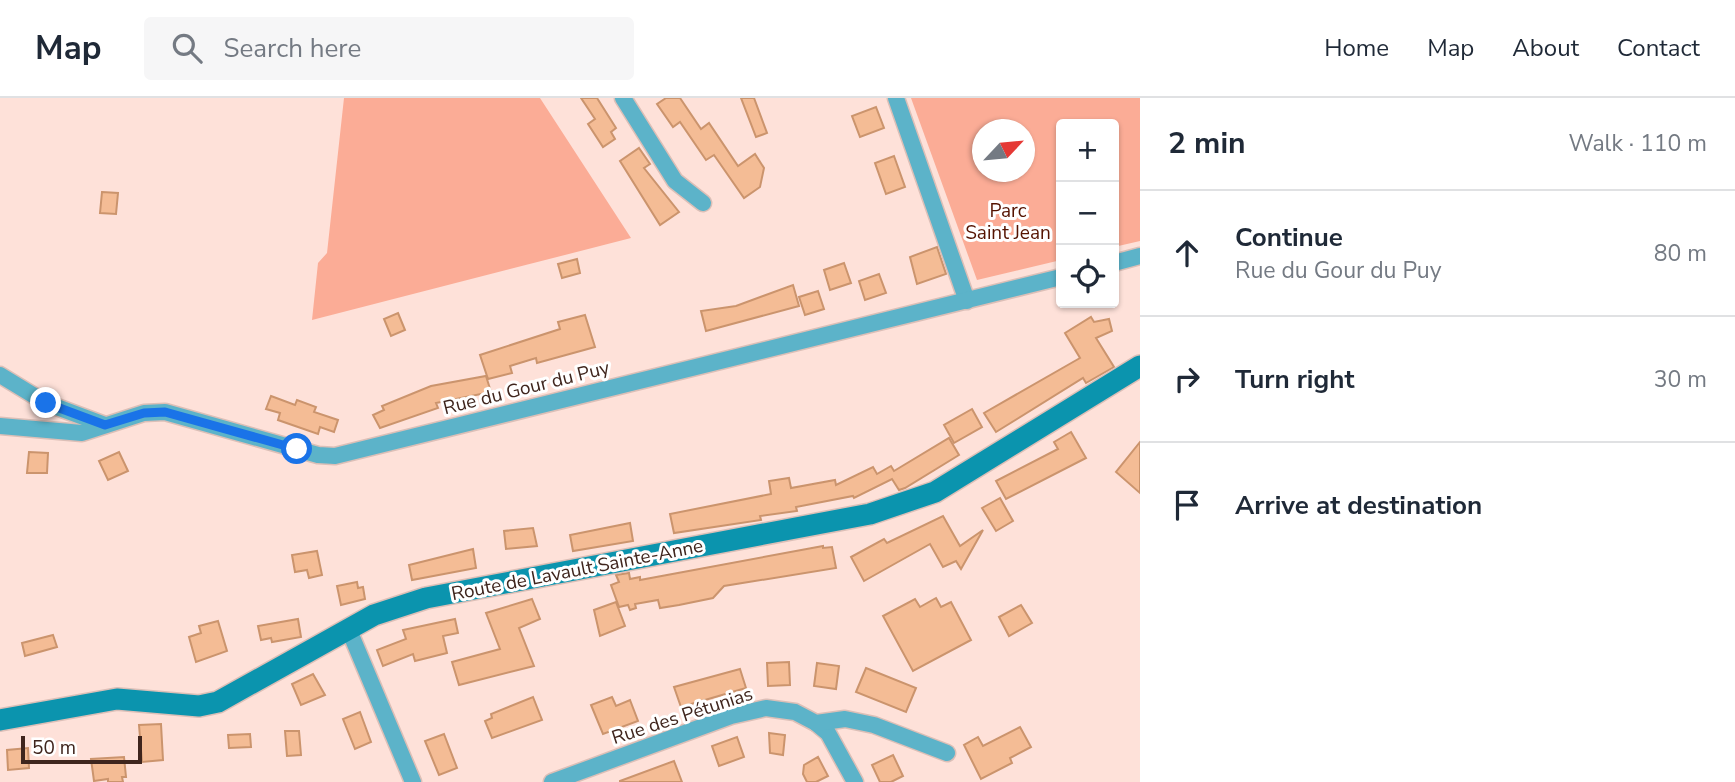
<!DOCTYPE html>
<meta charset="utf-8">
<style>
:root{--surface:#fff;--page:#f6f6f7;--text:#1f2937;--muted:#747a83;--line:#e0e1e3}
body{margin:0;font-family:"Nunito Sans",sans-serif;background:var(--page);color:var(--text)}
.controls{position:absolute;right:21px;top:21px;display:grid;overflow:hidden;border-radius:7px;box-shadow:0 2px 5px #0004}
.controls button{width:63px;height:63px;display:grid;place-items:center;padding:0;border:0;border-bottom:2px solid var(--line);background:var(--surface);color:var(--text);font:35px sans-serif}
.compass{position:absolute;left:972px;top:21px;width:63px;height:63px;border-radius:50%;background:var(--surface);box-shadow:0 2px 5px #0004;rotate:64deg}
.scale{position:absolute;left:21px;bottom:18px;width:121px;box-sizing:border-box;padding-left:7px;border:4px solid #3f251d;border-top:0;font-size:19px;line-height:24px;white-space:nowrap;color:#3f251d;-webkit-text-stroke:5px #fff;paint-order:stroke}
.stop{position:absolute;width:21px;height:21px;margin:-16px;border:5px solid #1a73e8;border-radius:50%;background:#fff}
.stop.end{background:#1a73e8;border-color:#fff;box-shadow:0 2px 7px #0008}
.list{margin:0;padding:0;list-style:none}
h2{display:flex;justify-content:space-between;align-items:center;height:91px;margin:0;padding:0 28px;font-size:30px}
h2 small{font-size:23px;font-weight:400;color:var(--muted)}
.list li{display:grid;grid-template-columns:46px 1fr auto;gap:21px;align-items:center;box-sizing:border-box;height:126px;padding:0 28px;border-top:2px solid var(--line)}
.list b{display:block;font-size:26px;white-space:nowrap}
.list p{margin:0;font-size:23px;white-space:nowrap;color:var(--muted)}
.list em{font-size:23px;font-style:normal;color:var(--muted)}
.icon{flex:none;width:38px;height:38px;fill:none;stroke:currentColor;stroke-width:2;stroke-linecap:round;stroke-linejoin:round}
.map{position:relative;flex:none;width:1140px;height:684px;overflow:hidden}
header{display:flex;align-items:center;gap:42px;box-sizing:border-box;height:98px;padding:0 35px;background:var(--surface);border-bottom:2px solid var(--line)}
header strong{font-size:33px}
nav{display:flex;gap:38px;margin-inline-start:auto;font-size:24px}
.search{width:490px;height:63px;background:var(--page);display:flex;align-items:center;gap:18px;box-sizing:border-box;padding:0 24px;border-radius:7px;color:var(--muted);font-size:26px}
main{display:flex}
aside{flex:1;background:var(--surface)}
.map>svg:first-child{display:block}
.green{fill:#fbac96;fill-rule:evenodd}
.building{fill:#f4bc95;stroke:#cb946d;stroke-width:2}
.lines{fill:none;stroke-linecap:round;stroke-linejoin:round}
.street-casing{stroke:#dcbfb7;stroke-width:19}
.secondary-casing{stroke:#dcbfb7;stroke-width:24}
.street{stroke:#5cb3c9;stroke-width:16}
.secondary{stroke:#0b94ae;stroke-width:21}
.route{stroke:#1a73e8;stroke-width:9}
.labels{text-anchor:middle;stroke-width:6;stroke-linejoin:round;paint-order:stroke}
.park-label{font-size:19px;fill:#551300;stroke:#fff}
.street-label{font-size:19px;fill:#3f251d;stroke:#fff}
</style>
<header>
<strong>Map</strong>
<div class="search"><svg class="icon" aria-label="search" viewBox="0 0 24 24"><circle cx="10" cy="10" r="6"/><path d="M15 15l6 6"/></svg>Search here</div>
<nav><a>Home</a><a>Map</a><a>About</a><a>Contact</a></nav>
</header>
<main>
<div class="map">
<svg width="1140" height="684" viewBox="0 0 1140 684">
<rect width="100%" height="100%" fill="#fee1d9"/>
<g class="green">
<path d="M344,0H540L631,140L312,222L318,165L327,155Z"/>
<path d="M911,0H1140V143L1114,149V26H1061V162L977,182ZM982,32H1024V74H982Z"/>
</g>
<g class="building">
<path d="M581,0H597L616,30L611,34L615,41L603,49L588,26L595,21Z"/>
<path d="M666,0H680L701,31L709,25L738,68L755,56L764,70L760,89L744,100L714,57L706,62L680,24L673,29L657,6Z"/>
<path d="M741,0H754L767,35L756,39Z"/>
<path d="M876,9L884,30L860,39L852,18Z"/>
<path d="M639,50L650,66L644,70L679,114L660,127L620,63Z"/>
<path d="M894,58L905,89L886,96L875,65Z"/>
<path d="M102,94L118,95L116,116L100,115Z"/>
<path d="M937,149L946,176L917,186L910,159Z"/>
<path d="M577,161L580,175L562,180L558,166Z"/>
<path d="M844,165L851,185L830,192L824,172Z"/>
<path d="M879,176L886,195L865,202L859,183Z"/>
<path d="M793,187L799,208L706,233L701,213L736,208Z"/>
<path d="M818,193L824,211L805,217L799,199Z"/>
<path d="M398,215L405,232L391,238L384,221Z"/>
<path d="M585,217L595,249L537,265L536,260L510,268L512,275L488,281L480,257L560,231L558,224Z"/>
<path d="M1091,219L1094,224L1109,221L1112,233L1096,240L1114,269L1086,285L1083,280L996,334L984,315L1080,260L1065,235Z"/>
<path d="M486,278L491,294L436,305L438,310L380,330L373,317L384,312L382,308L431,288Z"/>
<path d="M271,298L295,307L297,302L316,309L314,314L338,322L334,334L320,329L318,336L278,322L280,315L266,311Z"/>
<path d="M972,311L982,329L954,345L944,327Z"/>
<path d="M1071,334L1086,360L1006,401L996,383L1058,351L1054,344Z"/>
<path d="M949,340L959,357L905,390L899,392L892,381L854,400L853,398L796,409L797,413L760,418L761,422L674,435L670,416L771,396L769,383L789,380L791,390L835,382L836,387L873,369L877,376L891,368L894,373Z"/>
<path d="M1140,344V395L1116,374Z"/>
<path d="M29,354L48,355L47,375H27Z"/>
<path d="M119,354L128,373L108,382L99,363Z"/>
<path d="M1000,400L1013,423L996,433L982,410Z"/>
<path d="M943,418L960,448L983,432L961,471L956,463L943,469L930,446L864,483L851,459L884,441L887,445Z"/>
<path d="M630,425L633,443L573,453L570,437Z"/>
<path d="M533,430L537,448L506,451L504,433Z"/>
<path d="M823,448V450L832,449L836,470L724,488L713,500L679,507L660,510L658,502L635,506L636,510L630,512L628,507L619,509L611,487L619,484L616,477L629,475L630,481L640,479V482Z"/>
<path d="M473,451L476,470L412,482L409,467Z"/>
<path d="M317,453L322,477L309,480L307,472L295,474L292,457Z"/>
<path d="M357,484L358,490L363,489L365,501L341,507L337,488Z"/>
<path d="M936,500L941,509L951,504L971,542L913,573L883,518L915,501L920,509Z"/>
<path d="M532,501L540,521L519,530L534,568L459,587L452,564L500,551L486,515Z"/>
<path d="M616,504L625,528L600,538L594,512Z"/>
<path d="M1021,507L1032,525L1009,538L999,519Z"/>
<path d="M298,521L301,539L272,544L271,540L261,542L258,528Z"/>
<path d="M455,521L458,535L443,538L447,555L415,563L413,556L383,568L377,552L406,541L403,532Z"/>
<path d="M218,523L227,553L196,564L189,539L201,535L199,528Z"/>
<path d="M53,537L57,549L25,558L22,545Z"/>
<path d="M789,564L790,587L768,588L767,565Z"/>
<path d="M817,565L839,568L836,591L814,588Z"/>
<path d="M866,570L916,590L906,614L856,594Z"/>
<path d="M740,571L746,590L681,609L674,589Z"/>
<path d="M313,576L325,597L301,607L292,586Z"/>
<path d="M533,599L542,622L492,640L485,623L492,620L491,616Z"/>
<path d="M612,599L616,608L630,602L638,623L603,636L591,607Z"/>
<path d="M360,614L371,644L355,651L343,621Z"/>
<path d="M161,626L163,662L142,664L139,627Z"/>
<path d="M1020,629L1031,649L1010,660L1012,665L981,681L964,647L978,639L983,648Z"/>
<path d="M285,633H299L301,657L287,658Z"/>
<path d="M769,635L785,637L783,657L770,655Z"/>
<path d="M250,636L251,649L229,650L228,637Z"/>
<path d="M444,636L457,670L439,677L425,643Z"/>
<path d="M737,639L744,659L719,668L712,648Z"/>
<path d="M28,650L29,670L8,672L7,652Z"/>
<path d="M893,657L903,678L891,684H880L872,667Z"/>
<path d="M124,659L126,679H122L123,684H108V681L94,683L91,661Z"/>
<path d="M818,659L828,678L816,684H807L803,676L804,667Z"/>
<path d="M674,663L682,684H620V683Z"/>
</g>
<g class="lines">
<defs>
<g id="street">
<path d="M623,0L675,83L703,105"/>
<path d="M896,0L967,203"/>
<path d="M1114,165L1140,158"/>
<path d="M0,277L46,305L105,327"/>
<path d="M0,328L82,335L144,315L165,314L318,357L335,358L1061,179"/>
<path d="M349,532L413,684"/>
<path d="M816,625L828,635L855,684"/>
<path d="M552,684L731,618L766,610L795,614L816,625L845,621L874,627L947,655"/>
</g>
<path id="secondary" d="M0,622L117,601L199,608L218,604L374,517L426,500L870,416L935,394L1140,268"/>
</defs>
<use href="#street" class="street-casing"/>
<use href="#secondary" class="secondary-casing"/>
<use href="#street" class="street"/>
<use href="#secondary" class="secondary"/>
</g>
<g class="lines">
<path class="route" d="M46,305L105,327L144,315L165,314L297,351"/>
</g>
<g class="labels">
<g class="park-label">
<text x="1008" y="119">Parc<tspan x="1008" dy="22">Saint Jean</tspan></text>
</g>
<g class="street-label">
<text transform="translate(526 289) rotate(-14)" y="7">Rue du Gour du Puy</text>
<text transform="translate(577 471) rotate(-11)" y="7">Route de Lavault Sainte-Anne</text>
<text transform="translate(682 617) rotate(-18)" y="7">Rue des Pétunias</text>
</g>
</g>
</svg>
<div class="controls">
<button>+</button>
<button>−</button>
<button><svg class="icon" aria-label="locate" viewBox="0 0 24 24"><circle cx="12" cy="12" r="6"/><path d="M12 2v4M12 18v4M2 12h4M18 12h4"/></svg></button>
</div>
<svg class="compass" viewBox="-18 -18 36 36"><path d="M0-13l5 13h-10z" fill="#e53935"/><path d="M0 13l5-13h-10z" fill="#747a83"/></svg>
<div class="scale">50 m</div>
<div class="stop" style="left:297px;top:351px"></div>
<div class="stop end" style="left:46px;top:305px"></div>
</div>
<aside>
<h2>2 min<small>Walk · 110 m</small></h2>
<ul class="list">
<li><svg class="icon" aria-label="ahead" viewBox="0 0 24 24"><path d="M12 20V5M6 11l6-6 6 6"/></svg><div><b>Continue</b><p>Rue du Gour du Puy</p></div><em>80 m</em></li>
<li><svg class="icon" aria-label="right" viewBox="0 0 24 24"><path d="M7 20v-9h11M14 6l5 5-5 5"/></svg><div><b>Turn right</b></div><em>30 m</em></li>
<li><svg class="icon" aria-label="arrive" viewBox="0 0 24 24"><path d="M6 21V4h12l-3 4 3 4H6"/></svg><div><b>Arrive at destination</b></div></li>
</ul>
</aside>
</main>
